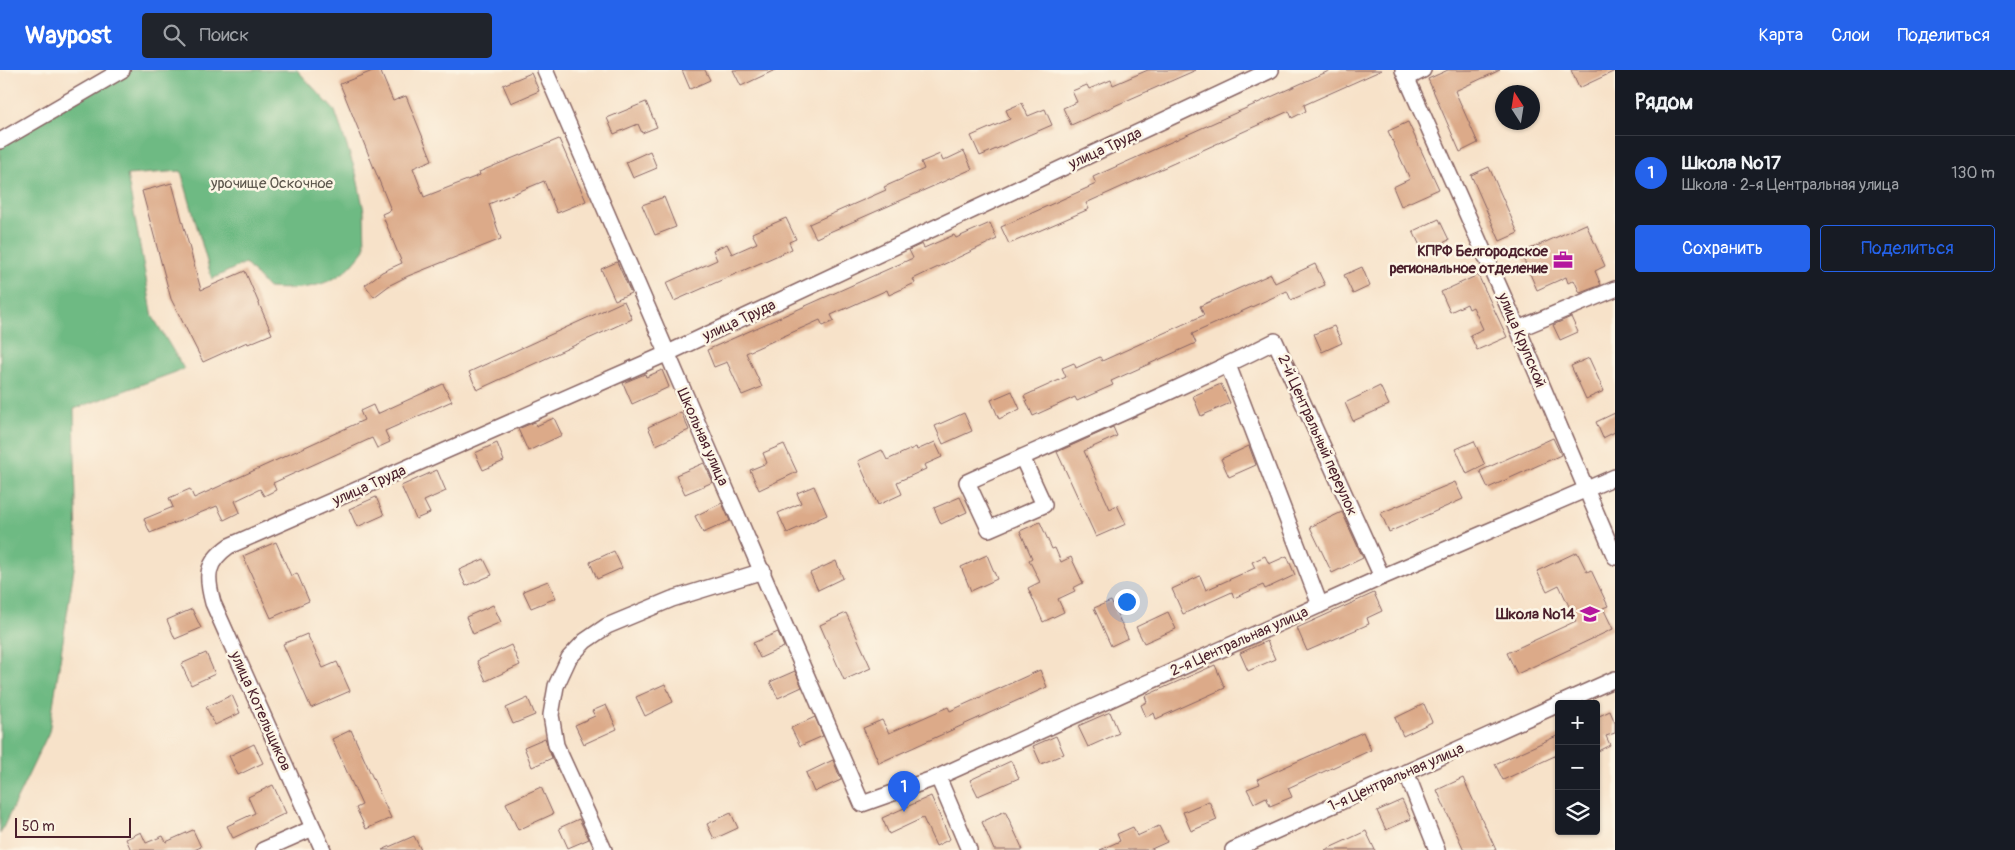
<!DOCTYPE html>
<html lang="ru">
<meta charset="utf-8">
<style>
:root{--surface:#171b24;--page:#20242c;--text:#f1f3f6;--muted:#9ea1a6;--line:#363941;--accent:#2563eb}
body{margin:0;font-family:Pangolin,sans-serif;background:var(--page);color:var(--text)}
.controls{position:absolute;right:15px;bottom:15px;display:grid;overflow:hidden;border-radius:5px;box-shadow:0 1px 4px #0004}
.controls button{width:45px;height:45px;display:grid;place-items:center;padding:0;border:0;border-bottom:1px solid var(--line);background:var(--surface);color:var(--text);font:25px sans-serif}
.compass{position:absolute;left:1495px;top:15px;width:45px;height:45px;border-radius:50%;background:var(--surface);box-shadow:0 1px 4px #0004;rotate:348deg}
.scale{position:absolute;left:15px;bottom:12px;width:116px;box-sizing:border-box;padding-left:5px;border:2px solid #4a1f2b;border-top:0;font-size:14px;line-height:18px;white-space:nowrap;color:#4a1f2b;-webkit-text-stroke:4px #fcf5e5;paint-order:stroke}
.you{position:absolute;left:1126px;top:531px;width:18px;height:18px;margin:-12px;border:4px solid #fff;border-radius:50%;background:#1a73e8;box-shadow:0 0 0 8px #1a73e833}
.badge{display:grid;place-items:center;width:32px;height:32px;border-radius:50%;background:var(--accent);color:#fff;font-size:16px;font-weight:700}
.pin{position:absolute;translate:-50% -41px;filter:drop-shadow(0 1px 2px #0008)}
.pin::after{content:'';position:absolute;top:26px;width:18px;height:15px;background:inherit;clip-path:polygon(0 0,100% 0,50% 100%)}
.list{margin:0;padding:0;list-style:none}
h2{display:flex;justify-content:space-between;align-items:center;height:65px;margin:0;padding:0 20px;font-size:21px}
h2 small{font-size:16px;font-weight:400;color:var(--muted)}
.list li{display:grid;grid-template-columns:32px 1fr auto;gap:15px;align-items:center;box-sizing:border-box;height:75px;padding:0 20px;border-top:1px solid var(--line)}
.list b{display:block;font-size:19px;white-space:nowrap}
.list p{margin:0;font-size:16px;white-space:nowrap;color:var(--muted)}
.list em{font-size:16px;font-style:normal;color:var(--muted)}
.actions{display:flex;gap:10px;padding:15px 20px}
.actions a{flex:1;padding:11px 0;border:1px solid var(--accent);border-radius:5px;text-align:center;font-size:18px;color:var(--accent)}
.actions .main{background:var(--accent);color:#fff}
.icon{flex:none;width:28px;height:28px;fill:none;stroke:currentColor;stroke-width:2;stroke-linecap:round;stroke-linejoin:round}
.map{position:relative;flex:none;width:1615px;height:780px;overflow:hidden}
header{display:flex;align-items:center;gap:30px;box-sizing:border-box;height:70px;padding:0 25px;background:var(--accent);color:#fff}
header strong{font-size:24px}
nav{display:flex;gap:28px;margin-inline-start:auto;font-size:18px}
.search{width:350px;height:45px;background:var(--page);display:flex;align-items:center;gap:12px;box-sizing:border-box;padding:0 18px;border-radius:5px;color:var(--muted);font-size:19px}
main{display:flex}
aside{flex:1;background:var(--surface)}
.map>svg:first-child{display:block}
.forest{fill:#6eba83;stroke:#5c6c57}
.building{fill:#dcaa89}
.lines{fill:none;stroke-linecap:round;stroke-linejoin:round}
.minor-casing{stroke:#876362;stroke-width:18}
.minor{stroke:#fff;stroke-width:15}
.labels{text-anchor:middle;stroke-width:5;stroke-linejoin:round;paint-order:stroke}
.street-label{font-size:15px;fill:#4a1f2b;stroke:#fcf5e5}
.park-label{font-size:15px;fill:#5d574d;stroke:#fcf5e5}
.poi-label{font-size:15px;font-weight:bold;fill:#4a1f2b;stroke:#fcf5e5;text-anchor:end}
</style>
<header>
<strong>Waypost</strong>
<div class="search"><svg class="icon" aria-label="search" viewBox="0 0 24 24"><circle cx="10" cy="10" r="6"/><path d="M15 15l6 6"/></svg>Поиск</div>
<nav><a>Карта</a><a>Слои</a><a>Поделиться</a></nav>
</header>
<main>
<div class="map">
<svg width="1615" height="780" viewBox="0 0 1615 780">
<rect width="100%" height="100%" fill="#fcf5e5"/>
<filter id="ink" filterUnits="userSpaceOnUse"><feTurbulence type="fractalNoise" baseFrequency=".02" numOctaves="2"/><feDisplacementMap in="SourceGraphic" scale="10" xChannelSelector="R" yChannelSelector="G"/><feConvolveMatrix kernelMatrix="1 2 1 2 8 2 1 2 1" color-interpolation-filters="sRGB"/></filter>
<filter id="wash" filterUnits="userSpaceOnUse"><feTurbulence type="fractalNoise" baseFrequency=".0096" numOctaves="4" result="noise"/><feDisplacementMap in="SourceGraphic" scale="20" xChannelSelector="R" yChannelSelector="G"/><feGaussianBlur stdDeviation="1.12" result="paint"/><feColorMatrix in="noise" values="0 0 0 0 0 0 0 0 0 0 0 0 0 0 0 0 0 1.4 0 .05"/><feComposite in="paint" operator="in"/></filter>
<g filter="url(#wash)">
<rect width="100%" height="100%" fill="#f7e2c9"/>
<path class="forest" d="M127,0H297L335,41L356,103L364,141L365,179C359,186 352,196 344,202C322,219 294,220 268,218L245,193L212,209L181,101L127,105L153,247L184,299L74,339L77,479L49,662L0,764V73Z"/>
<g id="blocks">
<g class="building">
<path d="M375,0H380L393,31L406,26L432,90L413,98L424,127L480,105L479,102L559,69L586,131L557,143L544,111L489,134L501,169L408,206L390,215L374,227L365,215L382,202L402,193L382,144L391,140L340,14Z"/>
<path d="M682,0H705L710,10L690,19Z"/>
<path d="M733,0H775L741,16Z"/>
<path d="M1148,0H1196L1071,55L1063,38L1077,32L1072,21L1087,15L1089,19L1111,10L1113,15Z"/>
<path d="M1331,0H1382L1304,35L1306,41L1292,48L1289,41L1086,133L1089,139L1009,174L1001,157L1096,114L1093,107Z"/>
<path d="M1448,0H1500L1455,21L1478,73L1460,82L1428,9Z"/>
<path d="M1571,0H1615V1L1579,18Z"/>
<path d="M531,3L539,21L511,33L503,15Z"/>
<path d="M646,32L657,57L642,63L638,54L614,64L607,48Z"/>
<path d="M1022,33L1028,46L1045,39L1052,55L980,86L971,66L1010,49L1006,40Z"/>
<path d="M1408,52L1439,119L1401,136L1393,117L1410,109L1388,61Z"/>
<path d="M650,81L657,98L633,108L626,92Z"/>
<path d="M964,81L972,99L816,168L809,154L886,120L884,117L924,99L921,92L940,84L943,91Z"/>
<path d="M1489,97L1518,163L1500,171L1471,105Z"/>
<path d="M172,113L201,220L245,201L272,264L248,274L247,272L203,292L171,229L142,121Z"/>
<path d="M664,127L676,157L655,165L642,135Z"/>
<path d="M786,148L796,169L789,172L792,179L674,231L666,213L717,190L713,180L727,174L732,184L757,173L752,163Z"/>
<path d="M1439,149L1449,170L1423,182L1413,161Z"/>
<path d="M990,153L997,169L913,209L915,213L889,225L887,220L831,245L834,251L823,256L820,250L746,283L762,317L742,325L727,292L714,297L707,280L913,188L909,180L922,174L924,178L954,165L956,168Z"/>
<path d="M1586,154L1605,196L1595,201L1601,215L1580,223L1574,210L1568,213L1566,207L1537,220L1521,183Z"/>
<path d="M617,192L631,223L615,230L601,199Z"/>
<path d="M1315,194L1325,215L1291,230L1287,221L1192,264L1196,273L1111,311L1113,315L1077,331L1075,327L1033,346L1024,326L1066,307L1062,298L1074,293L1076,298L1100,287L1102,291L1155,267L1204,245L1200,236L1271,204L1275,213Z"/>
<path d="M1362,197L1370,216L1353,224L1344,205Z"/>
<path d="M1478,205L1507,267L1477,280L1470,265L1483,259L1473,237L1469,239L1467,234L1450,242L1441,222Z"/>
<path d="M624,231L632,249L477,320L469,302Z"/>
<path d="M1571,247L1578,262L1560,270L1553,255Z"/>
<path d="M1334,256L1342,273L1322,282L1314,264Z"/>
<path d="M1589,288L1604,321L1586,329L1571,296Z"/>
<path d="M662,300L669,317L632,334L623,313L645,304L646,307Z"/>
<path d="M443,314L452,331L385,361L390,372L377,378L372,368L273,413L276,420L264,426L260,419L235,431L240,442L224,450L217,436L150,463L144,449L173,437L169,428L190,419L194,428L364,350L360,341L373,335L377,344Z"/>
<path d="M1221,314L1230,333L1201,346L1193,326Z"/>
<path d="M1380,316L1389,335L1353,351L1345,333Z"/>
<path d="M1012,321L1020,339L999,349L991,330Z"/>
<path d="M681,342L689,360L656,375L648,357Z"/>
<path d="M964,343L972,361L943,374L935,356Z"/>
<path d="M1615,343V362L1603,368L1596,352Z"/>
<path d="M554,348L562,365L528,381L518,359L535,352L536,356Z"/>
<path d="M1113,357L1117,366L1084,381L1110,439L1117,435L1126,454L1096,467L1057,382Z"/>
<path d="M1553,368L1561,385L1488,418L1480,401Z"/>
<path d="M1474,371L1485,395L1467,404L1456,379Z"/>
<path d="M935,372L942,387L924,395L926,399L897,412L902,424L878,435L858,391L882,380L887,390L916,377L917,380Z"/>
<path d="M497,373L504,391L483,400L475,383Z"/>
<path d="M784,374L797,402L759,420L750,400L767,393L763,383Z"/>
<path d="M1249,376L1256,395L1229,407L1221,389Z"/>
<path d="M704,393L713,412L685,424L676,405Z"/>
<path d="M437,400L446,421L424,431L430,443L416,449L401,416Z"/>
<path d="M1455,412L1463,429L1389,462L1381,443Z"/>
<path d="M814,416L827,445L787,463L778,443L801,433L797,423Z"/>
<path d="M376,427L384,445L357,457L349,439Z"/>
<path d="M960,427L967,442L941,454L934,438Z"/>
<path d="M722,433L730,451L703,463L695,446Z"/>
<path d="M1342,442L1363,488L1332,503L1310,457Z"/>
<path d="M1040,452L1052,479L1055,478L1061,492L1071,487L1083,513L1073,518L1075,521L1058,529L1064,542L1043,552L1028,518L1040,512L1029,490L1032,488L1020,461Z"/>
<path d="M276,472L291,506L297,503L309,531L271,548L243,486Z"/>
<path d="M614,481L622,498L597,509L590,492Z"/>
<path d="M1577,482L1587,502L1591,500L1608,536L1603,538L1613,559L1517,604L1507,583L1576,551L1559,515L1547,521L1537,501Z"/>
<path d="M987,485L997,509L971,521L961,497Z"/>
<path d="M1265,486L1269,494L1287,486L1295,505L1265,519L1263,515L1234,528L1232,522L1183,544L1172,519L1200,506L1206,520L1255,498L1252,492Z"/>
<path d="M484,489L492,505L466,516L459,500Z"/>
<path d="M836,491L843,508L818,520L810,503Z"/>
<path d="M548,511L556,528L531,538L523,521Z"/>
<path d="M1374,523L1382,541L1367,548L1369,554L1307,581L1297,558Z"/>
<path d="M1111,531L1128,568L1111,576L1094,538Z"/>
<path d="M493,535L501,552L473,564L466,547Z"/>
<path d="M192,539L201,558L175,569L167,550Z"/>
<path d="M1168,542L1176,559L1144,573L1136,557Z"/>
<path d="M846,543L871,598L844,610L820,555Z"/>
<path d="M778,562L784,577L760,588L753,573Z"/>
<path d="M307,564L323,598L337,592L350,621L311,638L283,574Z"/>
<path d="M1267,571L1275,589L1248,601L1240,583Z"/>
<path d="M511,575L520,595L486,611L477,591Z"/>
<path d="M206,583L215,604L191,615L181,594Z"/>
<path d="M1215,595L1225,618L1156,649L1154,643L1146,647L1141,635L1147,632L1145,626Z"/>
<path d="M1040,600L1047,617L879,693L863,658L882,650L889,663L948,637L950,641Z"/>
<path d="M795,601L802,617L778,628L770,612Z"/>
<path d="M665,614L673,632L645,646L636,627Z"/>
<path d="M232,625L240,643L215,655L206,637Z"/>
<path d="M528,628L535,645L513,654L506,638Z"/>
<path d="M1424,634L1432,652L1403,666L1395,648Z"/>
<path d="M606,635L617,659L584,674L575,655L595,646L592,641Z"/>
<path d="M1610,641L1615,653V663L1606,666L1610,675L1596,682V645L1597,647Z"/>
<path d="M1110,642L1119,663L1088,677L1078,656Z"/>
<path d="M815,647L823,666L800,676L791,658Z"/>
<path d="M351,660L391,748L366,759L356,738L362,735L332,669Z"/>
<path d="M1363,662L1371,680L1288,718L1292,727L1270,736L1266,727L1254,733L1247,719L1260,714L1258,709Z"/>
<path d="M1559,665V684L1503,710L1495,694Z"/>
<path d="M1056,666L1064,684L1041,694L1033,676Z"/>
<path d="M545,668L552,688L532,697L524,677Z"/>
<path d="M254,674L263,693L238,705L229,686Z"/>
<path d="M833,690L841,710L814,722L806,703Z"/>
<path d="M1011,691L1019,708L978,726L970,710Z"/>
<path d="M1463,708L1496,780H1464L1447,743L1437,720Z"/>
<path d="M273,715L286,743L233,768L227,756L255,743L248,727Z"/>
<path d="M541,717L553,744L518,760L506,733Z"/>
<path d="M931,726L950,769L936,776L923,748L889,764L882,748Z"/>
<path d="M1402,730L1411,749L1386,760L1377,741Z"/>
<path d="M1209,731L1217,750L1191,761L1183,742Z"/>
<path d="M1005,741L1018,769L1023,780H994L982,752Z"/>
<path d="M731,743L738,758L714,769L707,754Z"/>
<path d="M579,749L589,769L568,778L559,758Z"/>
<path d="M1159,756L1167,772L1149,780H1100L1120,771L1117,764L1133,757L1137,766Z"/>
<path d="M193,760L201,777L194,780H131L126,769L141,762L146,773L163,766L166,772Z"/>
<path d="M1366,761L1375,780H1325Z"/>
<path d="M414,766L421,780H382Z"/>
</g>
</g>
</g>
<g filter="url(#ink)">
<use href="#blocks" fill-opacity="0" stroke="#876362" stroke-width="1"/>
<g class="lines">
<defs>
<g id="minor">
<path d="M545,0C650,245 757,489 862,734L938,707L1382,507L1615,407"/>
<path d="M1403,0L1518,259L1615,487"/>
<path d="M1407,8L1423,0"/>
<path d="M0,71L122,0"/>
<path d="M1518,259L1615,219"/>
<path d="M1228,295L1320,535"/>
<path d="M1022,387L1044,435L989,459L967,412C1070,365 1175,322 1275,271L1382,507"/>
<path d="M1559,634L1615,609"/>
<path d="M1406,702L1437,780"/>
<path d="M938,707L969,780"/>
<path d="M263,780L313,758"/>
<path d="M323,780L213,533C206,507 205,493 229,476L666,284L1271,0"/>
<path d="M604,780L556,675L551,645L556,616L569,588L585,571L607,556L672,529L763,501"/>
<path d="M1233,780L1559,634"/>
</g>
</defs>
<use href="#minor" class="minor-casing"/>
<use href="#minor" class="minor"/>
</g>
</g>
<defs>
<symbol id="office-bare" viewBox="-9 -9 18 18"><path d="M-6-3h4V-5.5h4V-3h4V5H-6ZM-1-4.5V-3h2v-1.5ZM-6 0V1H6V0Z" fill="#b5179e" stroke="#fcf5e5" stroke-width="2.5" paint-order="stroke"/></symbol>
<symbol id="school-bare" viewBox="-9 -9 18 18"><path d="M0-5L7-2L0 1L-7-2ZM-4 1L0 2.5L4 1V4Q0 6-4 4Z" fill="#b5179e" stroke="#fcf5e5" stroke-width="2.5" paint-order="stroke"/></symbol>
</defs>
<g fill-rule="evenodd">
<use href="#office-bare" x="1549" y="176" width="28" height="28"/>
<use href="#school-bare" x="1576" y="530" width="28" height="28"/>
</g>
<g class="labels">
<g class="street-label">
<text transform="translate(1105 78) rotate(-25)" y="5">улица Труда</text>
<text transform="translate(739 250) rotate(-25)" y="5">улица Труда</text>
<text transform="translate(1522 270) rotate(67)" y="5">улица Крупской</text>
<text transform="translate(1318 365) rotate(66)" y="5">2-й Центральный переулок</text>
<text transform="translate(703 367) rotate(66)" y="5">Школьная улица</text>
<text transform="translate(369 415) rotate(-24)" y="5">улица Труда</text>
<text transform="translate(1239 571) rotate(-24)" y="5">2-я Центральная улица</text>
<text transform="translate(261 641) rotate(66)" y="5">улица Котельщиков</text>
<text transform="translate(1396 707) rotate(-24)" y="5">1-я Центральная улица</text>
</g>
<g class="park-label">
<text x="272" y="118">урочище Оскочное</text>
</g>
<g class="poi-label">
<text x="1548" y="186">КПРФ Белгородское<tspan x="1548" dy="17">региональное отделение</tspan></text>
<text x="1575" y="549">Школа №14</text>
</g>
</g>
</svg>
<div class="controls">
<button>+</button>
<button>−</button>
<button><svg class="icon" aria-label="layers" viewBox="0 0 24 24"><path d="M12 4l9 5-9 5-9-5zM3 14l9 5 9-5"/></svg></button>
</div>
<svg class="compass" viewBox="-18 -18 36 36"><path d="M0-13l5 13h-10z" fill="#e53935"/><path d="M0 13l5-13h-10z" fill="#9ea1a6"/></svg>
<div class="scale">50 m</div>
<div class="you"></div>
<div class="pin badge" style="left:904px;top:742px">1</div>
</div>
<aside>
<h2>Рядом<small></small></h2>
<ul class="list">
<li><span class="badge">1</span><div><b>Школа №17</b><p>Школа · 2-я Центральная улица</p></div><em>130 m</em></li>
</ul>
<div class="actions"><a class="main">Сохранить</a><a>Поделиться</a></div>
</aside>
</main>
